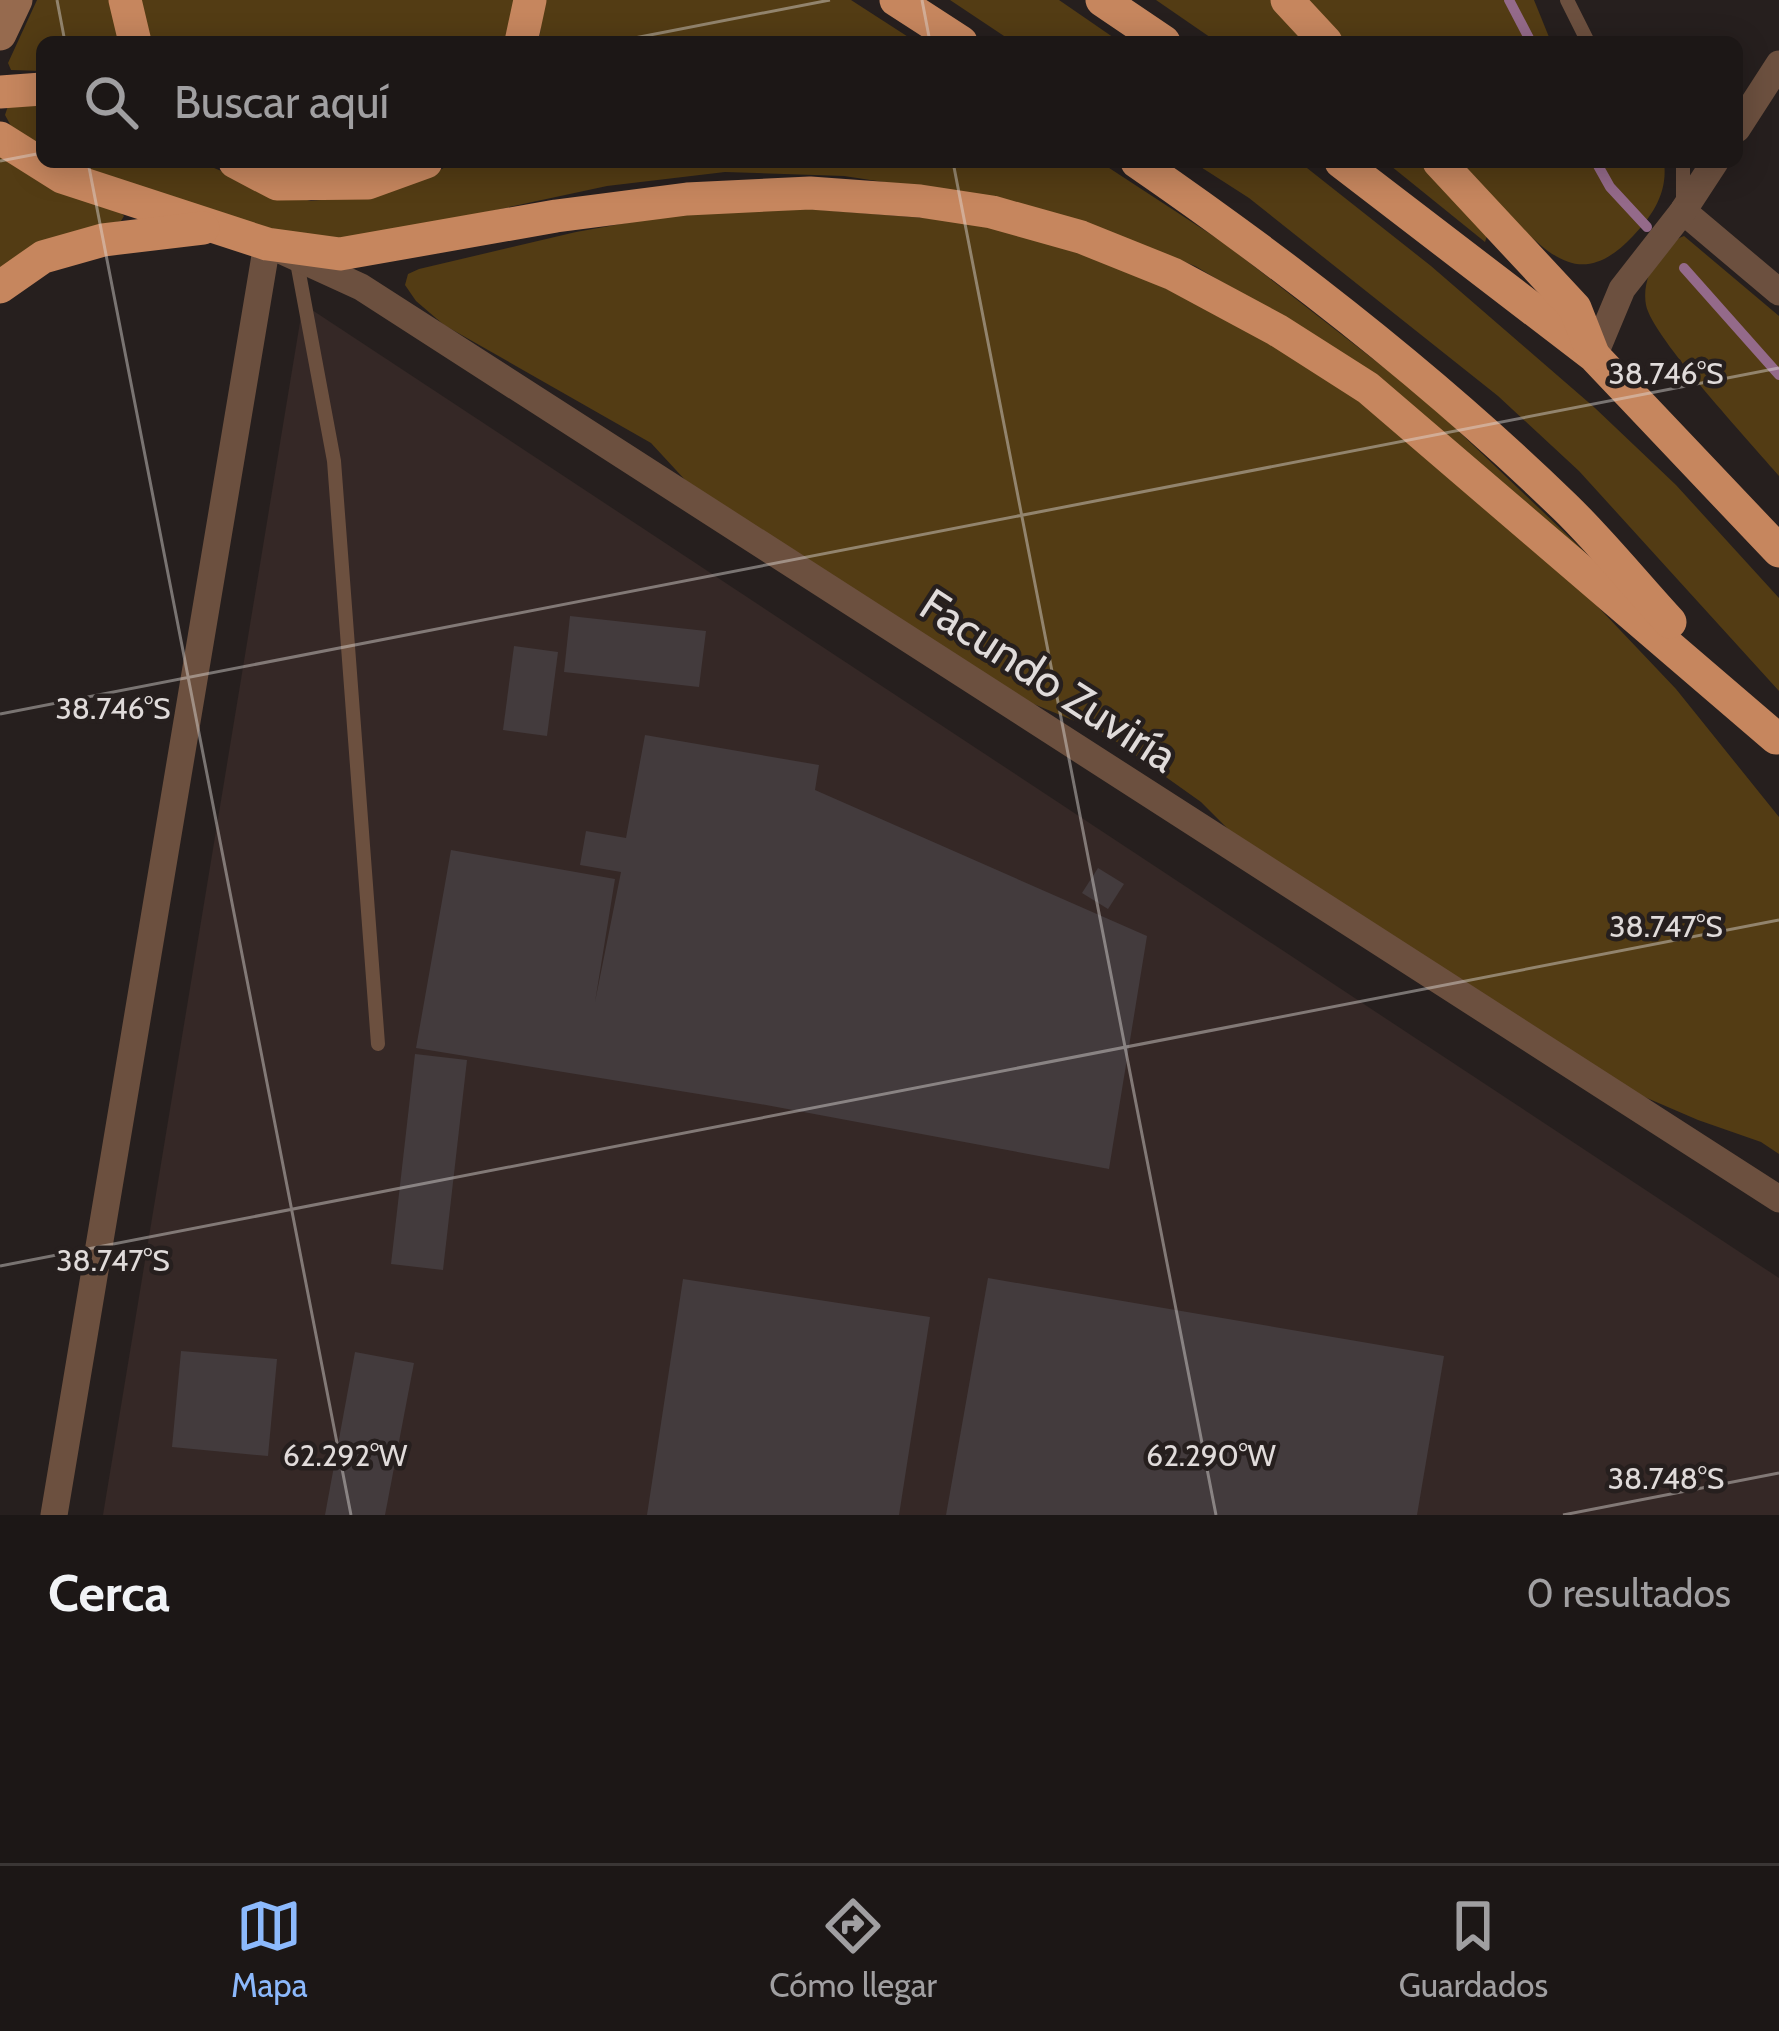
<!DOCTYPE html>
<html lang="es">
<meta charset="utf-8">
<style>
:root{--surface:#1c1716;--page:#292423;--text:#f1f3f6;--muted:#a09fa1;--line:#3a3635;--accent:#8cb9fc}
body{margin:0;font-family:Cabin,sans-serif;background:var(--page);color:var(--text)}
.list{margin:0;padding:0;list-style:none}
h2{display:flex;justify-content:space-between;align-items:center;height:156px;margin:0;padding:0 48px;font-size:51px}
h2 small{font-size:39px;font-weight:400;color:var(--muted)}
.icon{flex:none;width:66px;height:66px;fill:none;stroke:currentColor;stroke-width:2;stroke-linecap:round;stroke-linejoin:round}
.map{position:relative;flex:none;width:1779px;height:1515px;overflow:hidden}
.search{position:absolute;background:var(--surface);box-shadow:0 6px 30px #0003;left:36px;right:36px;top:36px;height:132px;display:flex;align-items:center;gap:30px;box-sizing:border-box;padding:0 42px;border-radius:18px;color:var(--muted);font-size:45px}
.sheet{height:348px;background:var(--surface)}
nav{display:flex;justify-content:space-around;align-items:center;box-sizing:border-box;height:168px;border-top:3px solid var(--line);background:var(--surface);font-size:33px;color:var(--muted)}
nav a{display:grid;justify-items:center;gap:6px}
nav .on{color:var(--accent)}
.map>svg:first-child{display:block}
.built{fill:#352826}
.green{fill:#533c14}
.lines{fill:none;stroke-linecap:round;stroke-linejoin:round}
.stream{stroke:#946a8a;stroke-width:10}
.building{fill:#433b3d}
.service{stroke:#6c503f;stroke-width:14}
.minor{stroke:#6c503f;stroke-width:27}
.secondary{stroke:#966a4e;stroke-width:33}
.trunk{stroke:#c6865e;stroke-width:33}
.ticks{fill:none;stroke:#e0dbda;stroke-width:3;stroke-opacity:0.45}
.labels{text-anchor:middle;stroke-width:9;stroke-linejoin:round;paint-order:stroke}
.street-label{font-size:45px;fill:#e0dbda;stroke:#261f1e}
.ticks-label{font-size:30px;text-anchor:middle;fill:#e0dbda;stroke:#261f1e;stroke-width:9;stroke-linejoin:round;paint-order:stroke}
</style>
<div class="map">
<svg width="1779" height="1515" viewBox="0 0 1779 1515">
<rect width="100%" height="100%" fill="#261f1e"/>
<path class="built" d="M303,304L1779,1278V1515H103Z"/>
<g class="green">
<path d="M37,0H112L120,42H42V71L11,70L8,63Z"/>
<path d="M138,0H523L513,42H147Z"/>
<path d="M544,0H851L916,42H539Z"/>
<path d="M950,0H1059L1120,42H1013Z"/>
<path d="M1156,0H1273L1312,42H1217Z"/>
<path d="M1300,0H1534L1551,42H1341Z"/>
<path d="M42,100V152L11,126L5,115L8,106Z"/>
<path d="M0,155L116,208L124,216L121,221C75,230 38,243 0,271Z"/>
<path d="M59,162H200L264,189L311,201L377,194L442,169L451,162H1100L1224,243L1427,401L1586,553L1575,549L1279,316L1195,266L1096,227L989,198L844,176L725,172L607,186L440,222L345,238H295Z"/>
<path d="M1193,162H1299L1307,168L1431,266L1595,408L1676,485L1779,598V691L1579,471L1498,396L1249,198Z"/>
<path d="M1386,162H1423L1487,236L1485,242Z"/>
<path d="M1456,162H1664C1668,192 1653,215 1633,236C1585,287 1555,261 1516,222C1496,202 1476,182 1456,162Z"/>
<path d="M808,209L977,222L1064,243L1236,320L1344,388L1583,591L1676,689L1779,817V1154L1761,1142L1698,1120L1612,1083L1234,835L1201,802L1104,733L1019,698L687,482L651,443L444,325L416,301L405,285L408,274L419,269L576,232L671,215Z"/>
<path d="M1684,236L1779,316V476C1753,445 1652,337 1646,305C1641,278 1659,246 1684,236Z"/>
</g>
<g class="lines">
<g class="stream">
<path d="M1509,0L1531,42"/>
<path d="M1596,162L1610,187L1647,227"/>
<path d="M1684,268L1779,375"/>
</g>
</g>
<g class="building">
<path d="M570,616L706,631L699,687L564,672Z"/>
<path d="M514,646L558,652L547,736L503,730Z"/>
<path d="M645,735L819,765L815,790L1147,936L1109,1169L760,1104L416,1048L451,850L615,879L595,1002L621,872L580,865L586,831L626,838Z"/>
<path d="M1098,868L1124,884L1108,909L1082,893Z"/>
<path d="M415,1054L467,1060L443,1270L391,1264Z"/>
<path d="M988,1278L1444,1356L1417,1515H946Z"/>
<path d="M683,1279L930,1317L899,1515H647Z"/>
<path d="M181,1351L277,1359L268,1456L172,1447Z"/>
<path d="M355,1352L414,1363L385,1515H325Z"/>
</g>
<g class="lines">
<g class="service">
<path d="M1567,0L1588,42"/>
<path d="M1683,162V205"/>
<path d="M296,257L334,461L378,1044"/>
</g>
<g class="minor">
<path d="M1737,129L1779,64"/>
<path d="M1683,211L1779,292"/>
<path d="M1594,356L1622,289L1683,211L1715,162"/>
<path d="M54,1515L267,244L361,287L1779,1199"/>
</g>
<path class="secondary" d="M0,34L16,0"/>
<g class="trunk">
<path d="M125,0L135,42"/>
<path d="M896,0L961,42"/>
<path d="M1102,0L1164,42"/>
<path d="M1287,0L1326,42"/>
<path d="M521,42L530,0"/>
<path d="M0,92L42,89"/>
<path d="M0,138L62,177L267,244L340,254L556,216L687,199L810,193L920,201L992,212L1081,237L1173,274L1277,330L1368,388L1776,738"/>
<path d="M235,162L277,184L368,183L426,162"/>
<path d="M1137,162C1288,266 1433,379 1565,507C1602,543 1635,584 1670,622"/>
<path d="M1341,162L1594,356L1779,551"/>
<path d="M1439,162L1575,308L1593,354"/>
<path d="M0,287L43,257L103,240L203,228"/>
</g>
</g>
<path class="ticks" d="M57,0L65,42M922,0L930,42M614,42L830,0M0,161L42,153M88,162L351,1515M953,162L1216,1515M0,714L1779,368M0,1266L1779,920M1563,1515L1779,1473"/>
<g class="labels">
<g class="street-label">
<text transform="translate(1049 680) rotate(33)" y="16">Facundo Zuviría</text>
</g>
</g>
<g class="ticks-label">
<text x="1666" y="384">38.746°S</text>
<text x="113" y="719">38.746°S</text>
<text x="1666" y="937">38.747°S</text>
<text x="113" y="1271">38.747°S</text>
<text x="345" y="1466">62.292°W</text>
<text x="1211" y="1466">62.290°W</text>
<text x="1666" y="1489">38.748°S</text>
</g>
</svg>
<div class="search"><svg class="icon" aria-label="search" viewBox="0 0 24 24"><circle cx="10" cy="10" r="6"/><path d="M15 15l6 6"/></svg>Buscar aquí</div>
</div>
<section class="sheet">
<h2>Cerca<small>0 resultados</small></h2>
<ul class="list">
</ul>
</section>
<nav>
<a class="on"><svg class="icon" aria-label="map" viewBox="0 0 24 24"><path d="M3 6l6-2 6 2 6-2v14l-6 2-6-2-6 2zM9 4v14M15 6v14"/></svg>Mapa</a>
<a><svg class="icon" aria-label="directions" viewBox="0 0 24 24"><path d="M12 3l9 9-9 9-9-9zM9 14v-3h6M13 9l2 2-2 2"/></svg>Cómo llegar</a>
<a><svg class="icon" aria-label="saved" viewBox="0 0 24 24"><path d="M7 4h10v16l-5-4-5 4z"/></svg>Guardados</a>
</nav>
